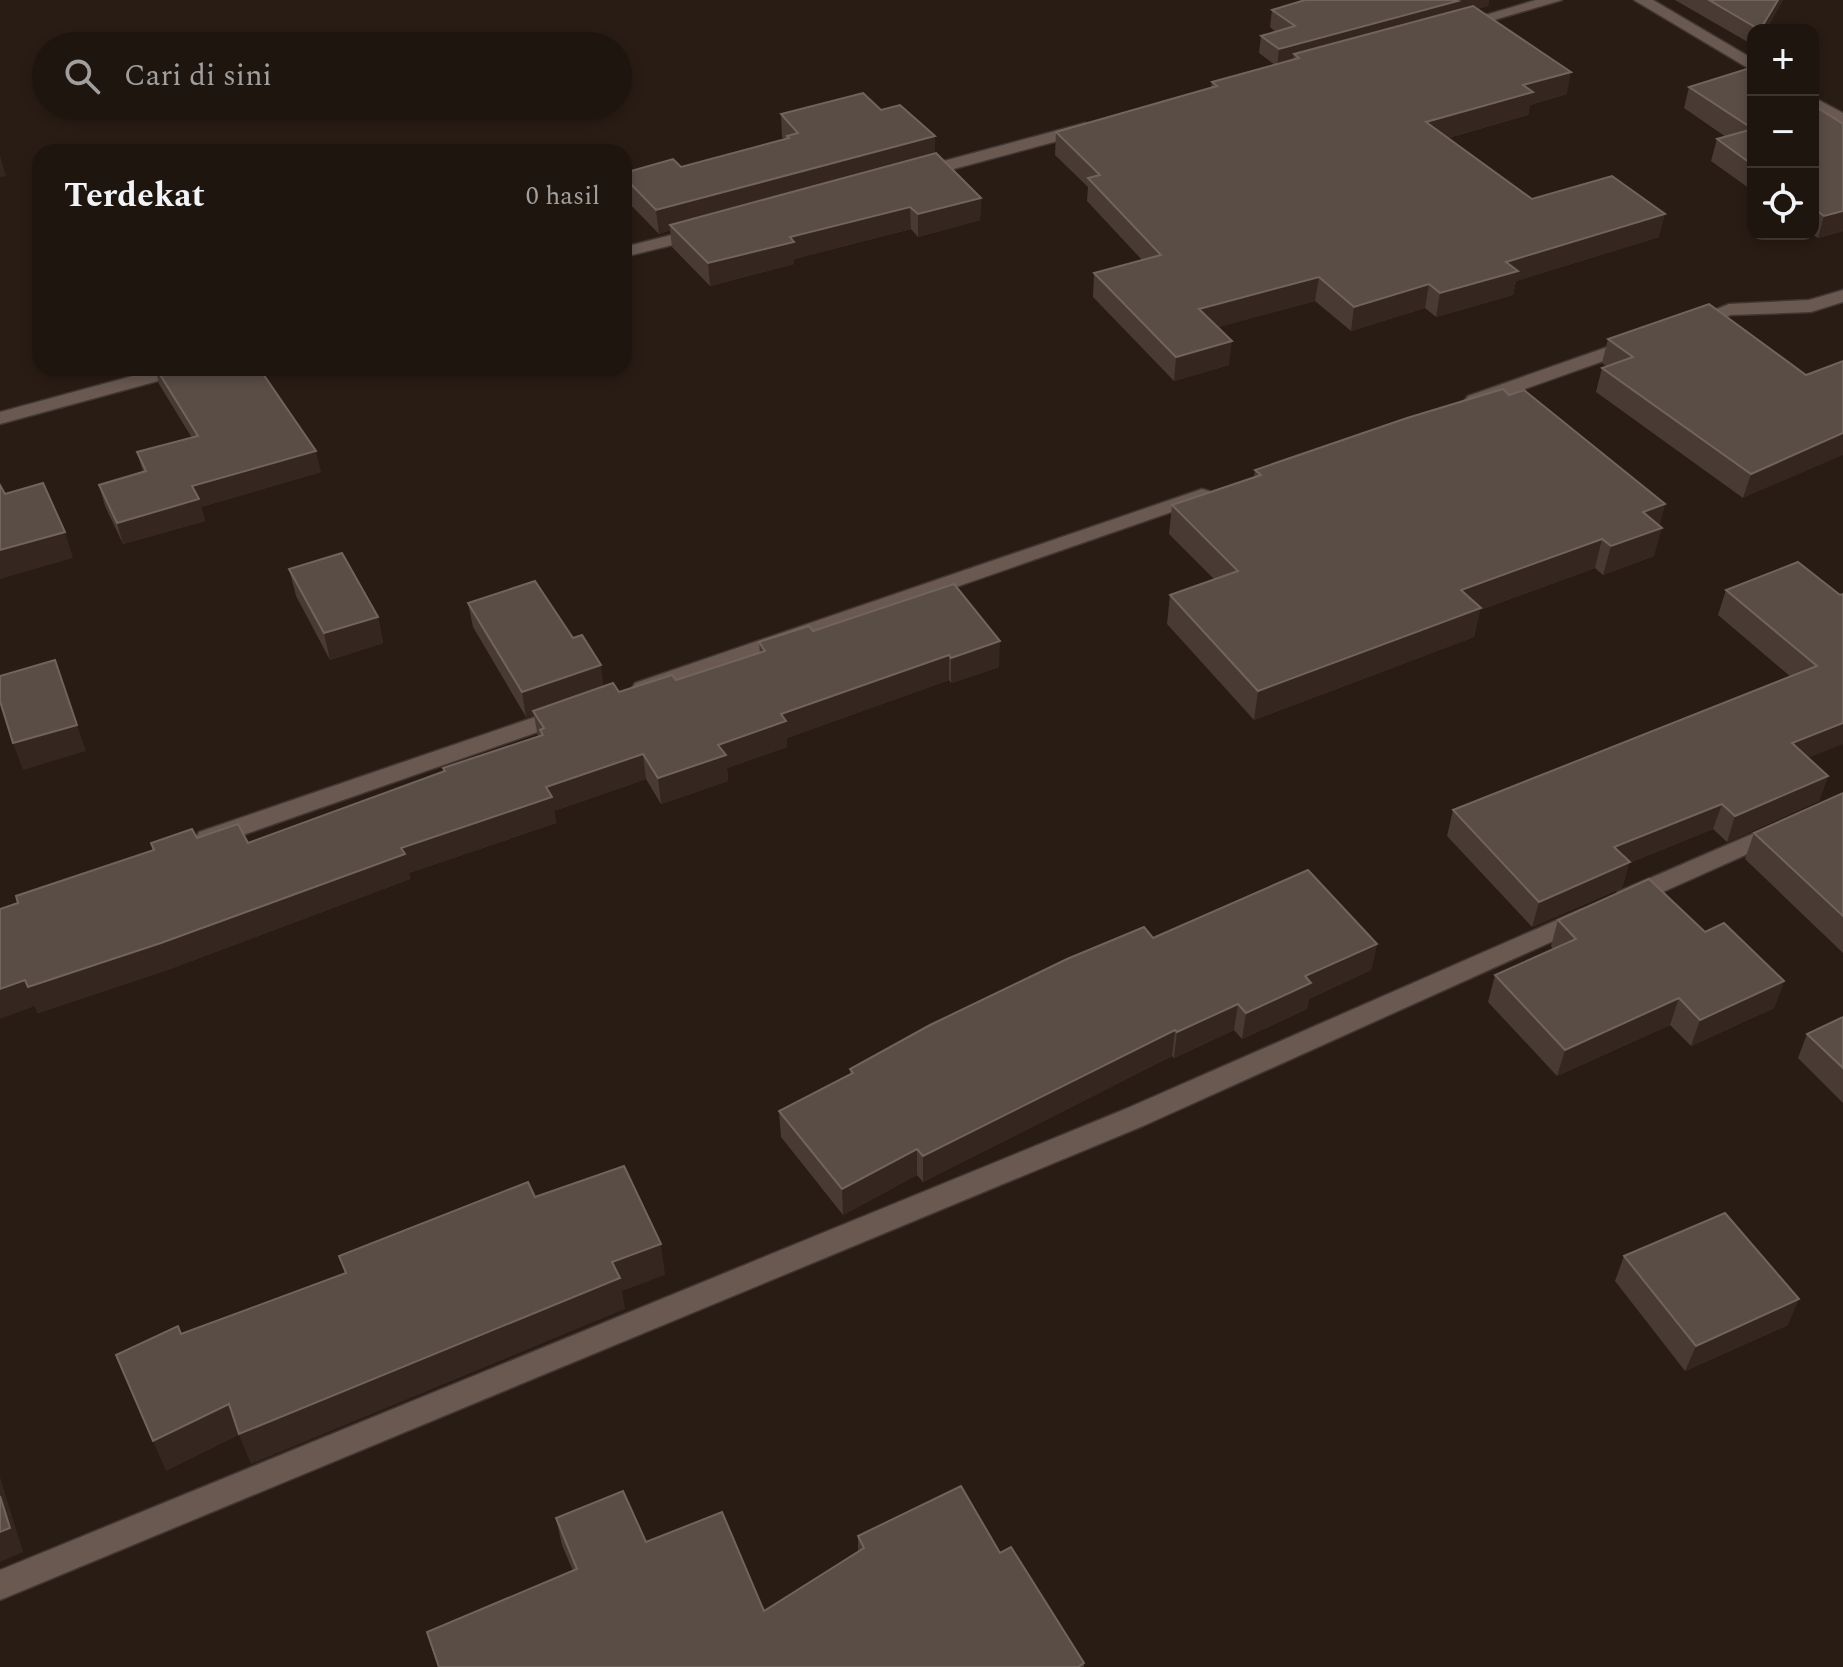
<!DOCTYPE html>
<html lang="id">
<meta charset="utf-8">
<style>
:root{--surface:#1f150f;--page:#271e18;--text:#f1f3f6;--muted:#a19f9e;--line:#3c342f}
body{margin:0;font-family:Spectral,serif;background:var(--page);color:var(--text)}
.controls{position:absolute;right:24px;top:24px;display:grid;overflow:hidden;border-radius:16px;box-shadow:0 4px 12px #0003}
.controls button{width:72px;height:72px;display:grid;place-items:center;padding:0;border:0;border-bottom:2px solid var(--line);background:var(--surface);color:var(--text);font:40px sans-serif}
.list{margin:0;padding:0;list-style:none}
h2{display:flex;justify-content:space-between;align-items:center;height:104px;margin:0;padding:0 32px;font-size:34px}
h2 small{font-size:26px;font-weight:400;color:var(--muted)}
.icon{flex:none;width:44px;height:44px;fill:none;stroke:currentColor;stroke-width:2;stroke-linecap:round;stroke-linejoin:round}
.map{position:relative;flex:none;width:1843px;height:1667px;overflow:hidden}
.search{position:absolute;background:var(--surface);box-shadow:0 4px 12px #0003;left:32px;top:32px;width:600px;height:88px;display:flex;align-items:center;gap:20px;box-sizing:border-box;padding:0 28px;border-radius:44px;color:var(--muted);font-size:30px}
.panel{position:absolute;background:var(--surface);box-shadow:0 4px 12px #0003;left:32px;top:144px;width:600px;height:232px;border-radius:24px}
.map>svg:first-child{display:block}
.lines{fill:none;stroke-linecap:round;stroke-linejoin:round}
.minor-casing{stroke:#413632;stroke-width:3}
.minor{fill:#695951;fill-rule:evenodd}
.wall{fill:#493b34}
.shaded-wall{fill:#35271f}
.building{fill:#5a4d46;stroke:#71645d;stroke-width:2}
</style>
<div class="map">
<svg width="1843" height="1667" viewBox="0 0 1843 1667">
<rect width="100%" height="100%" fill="#291c14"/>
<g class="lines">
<defs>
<g id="minor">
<path d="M1536,0H1562L1460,30L1452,25Z"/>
<path d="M1634,0H1653L1753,59V71Z"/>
<path d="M1813,97L1843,113V125L1813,109Z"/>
<path d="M1085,123L1093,128L1091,132L920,178L911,173L914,169Z"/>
<path d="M703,227L712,232L709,236L624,257V247Z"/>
<path d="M1843,290V302L1811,312L1731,315L1690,330L1681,324L1729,304L1809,300Z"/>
<path d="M1636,337L1646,343L1643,347L1482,404H1468L1465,400L1468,396Z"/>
<path d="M162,368H194L191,372L0,424V412Z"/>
<path d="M1202,489L1209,491L1212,495L1209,499L651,693L643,695L632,688L635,683Z"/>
<path d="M567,706L578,714L575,719L217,844H199L196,838L199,832Z"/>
<path d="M1780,822L1788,824L1792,830L1788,836L1636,904H1618L1615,898L1618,892Z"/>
<path d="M1582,909L1591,912L1594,918L1591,924L1143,1126L0,1600V1570L1123,1110Z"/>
</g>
</defs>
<use href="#minor" class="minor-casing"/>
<use href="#minor" class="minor"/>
</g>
<g class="wall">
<path d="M1305,0H1489L1488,6L1477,9L1567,94L1530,105L1528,115L1448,138L1532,199L1659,237L1516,281L1513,295L1436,317L1425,308L1351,331L1315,301L1218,327L1229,365L1174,381L1093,297L1094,273L1142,260L1087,201L1088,187L1055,155L1056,132L1211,88L1212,82L1275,65L1259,53L1261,36L1276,32L1270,27L1272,10Z"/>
<path d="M1675,0H1783L1766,30H1753V45Z"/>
<path d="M1753,67V191L1711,161L1717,139L1726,137L1684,108L1689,87Z"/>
<path d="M1813,105L1843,231L1818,238L1812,234H1813Z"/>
<path d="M881,110L935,153L981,198L980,220L918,237L911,229L794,259V264L710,286L672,247L670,230L659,234L624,198V173L681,167L784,139L782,137L781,114Z"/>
<path d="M1608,339L1806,375L1743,498L1596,392L1602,368L1606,366L1602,363Z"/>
<path d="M155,368H259L321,472L201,507L205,521L123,544L105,506L99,485L143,472L137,452L192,438L159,384Z"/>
<path d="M1509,395L1665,504L1659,526L1654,556L1603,575L1595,568L1480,610L1474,637L1254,720L1167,624L1170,595L1214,579L1169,534L1172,505L1254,477L1255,470Z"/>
<path d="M289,569L378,617L383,643L330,660L296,596Z"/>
<path d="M954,584L999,667L951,683L949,680L787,738V747L727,768L728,781L661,804L646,779L554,811L556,823L409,873L410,879L170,969L38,1013L35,1006L18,903L153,850L151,843L197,838L248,843L444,772L443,768L538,737L534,715L526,717L473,627L468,603L604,686L619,692L676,680L760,653L759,642L813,631Z"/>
<path d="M1726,590L1840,595L1808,758L1828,776L1819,801L1727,842L1713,829L1629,863L1622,888L1532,927L1447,836L1453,810L1791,677L1718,615Z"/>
<path d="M1843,793V953L1745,859L1754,833Z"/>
<path d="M1558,920L1705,932L1784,981L1774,1008L1691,1046L1670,1025L1557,1076L1488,1002L1495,975L1553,949L1551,946Z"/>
<path d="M1153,938L1377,944L1371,970L1309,999L1307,1009L1242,1039L1234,1030L1174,1058L1172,1056L923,1182L917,1175L843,1215L781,1137L779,1111L850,1074V1069Z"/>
<path d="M1843,1017V1103L1798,1058L1807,1034Z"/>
<path d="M1624,1256L1788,1325L1685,1371L1615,1281Z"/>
<path d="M556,1518L646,1542L764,1611L858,1551V1536L1000,1553L1084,1663V1667H438L427,1632L573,1571L562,1545Z"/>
</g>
<g class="shaded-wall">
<path d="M1453,0H1489L1488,6L1299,58L1294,54L1293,62L1277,67L1279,49Z"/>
<path d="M1778,0H1783L1766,30H1760Z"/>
<path d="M1571,72L1567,94L1530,105L1528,115L1422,145L1426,122L1523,85Z"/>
<path d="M935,136V159L670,225V230L659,234L656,210Z"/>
<path d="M0,156L6,176L0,177Z"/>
<path d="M981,198L980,220L918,237V214Z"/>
<path d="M910,207L911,229L794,259V264L710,286L708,263L790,237Z"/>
<path d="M1843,211V231L1818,238L1824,216Z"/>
<path d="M1665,214L1659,237L1516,281L1513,295L1436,317L1440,293L1506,262Z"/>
<path d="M1319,277L1315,301L1197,333L1199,309Z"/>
<path d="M1429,284L1425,308L1351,331L1354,307Z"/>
<path d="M1232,341L1229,365L1174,381L1176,357Z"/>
<path d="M440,368H469L442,375Z"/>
<path d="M1843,433V455L1743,498L1751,474Z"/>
<path d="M316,451L321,472L201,507L205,521L123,544L117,523L192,486Z"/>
<path d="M1665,504L1659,529L1662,528L1654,556L1603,575L1611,546L1643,512Z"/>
<path d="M65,532L73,558L0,579V550Z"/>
<path d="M1602,539L1595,568L1480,610L1474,637L1254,720L1258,691L1461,590Z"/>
<path d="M378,617L383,643L330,660L324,633Z"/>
<path d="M1000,641L999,667L951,683V658Z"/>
<path d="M949,655V680L787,738V747L727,768L728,781L661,804L658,778L718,745L781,714Z"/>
<path d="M601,665L604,690L533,711L534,715L526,717L522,692Z"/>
<path d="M1843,723V744L1783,768L1792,743Z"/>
<path d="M77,725L86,751L23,770L13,743Z"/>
<path d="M643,754L646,779L554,811L556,823L409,873L410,879L170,969L38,1013L35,1006L0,1019V989L401,848L546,787Z"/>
<path d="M1828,776L1819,801L1727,842L1735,816Z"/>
<path d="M1722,804L1713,829L1629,863L1622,888L1532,927L1539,902L1614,847Z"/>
<path d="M1377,944L1371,970L1309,999L1307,1009L1242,1039L1246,1013L1305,976Z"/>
<path d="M1784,981L1774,1008L1691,1046L1700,1020Z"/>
<path d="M1679,998L1670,1025L1557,1076L1565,1050Z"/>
<path d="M1238,1004L1234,1030L1174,1058L1177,1032Z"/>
<path d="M1175,1030L1172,1056L923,1182V1156Z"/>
<path d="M917,1149V1175L843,1215L842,1189Z"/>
<path d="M661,1244L665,1275L622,1291L625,1309L251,1464L239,1435L166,1471L153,1441L229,1404Z"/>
<path d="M1799,1299L1788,1325L1685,1371L1696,1346Z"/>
<path d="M0,1477L23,1552L0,1562Z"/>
</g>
<g class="building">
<path d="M1305,0H1455L1458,1L1279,49L1261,36L1295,26L1272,10Z"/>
<path d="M1709,0H1778L1760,30Z"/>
<path d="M1473,6L1571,72L1523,85L1533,92L1426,122L1532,199L1612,176L1665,214L1506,262L1518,271L1440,293L1429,284L1354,307L1319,277L1199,309L1232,341L1176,357L1094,273L1161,255L1088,178L1100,175L1056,132L1217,86L1212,82L1299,58L1294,54Z"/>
<path d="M1753,67V165L1717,139L1753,129L1689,87Z"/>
<path d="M863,93L881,110L900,105L935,136L656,210L624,177V173L673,159L681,167L789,138L787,136L798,133L781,114Z"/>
<path d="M1813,105L1843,124V211L1824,216L1813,208Z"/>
<path d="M936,153L981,198L918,214L910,207L790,237L794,242L708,263L670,225Z"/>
<path d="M1709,304L1806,375L1843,361V433L1751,474L1602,368L1633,357L1608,339Z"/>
<path d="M156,368H259L316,451L192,486L199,499L117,523L99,485L146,471L137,452L198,436Z"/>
<path d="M1503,389L1509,395L1524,390L1665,504L1643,512L1662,528L1611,546L1602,539L1461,590L1481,608L1258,691L1170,595L1238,571L1172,505L1261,475L1255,470L1407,418Z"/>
<path d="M43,483L65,532L0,550V485L5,494Z"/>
<path d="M342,553L378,617L324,633L289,569Z"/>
<path d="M1798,562L1840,595L1843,594V723L1792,743L1828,776L1735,816L1722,804L1614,847L1630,862L1539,902L1453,810L1817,666L1726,590Z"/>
<path d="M535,581L573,638L582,635L601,665L522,692L468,603Z"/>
<path d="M954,584L1000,641L951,658L949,655L781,714L786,721L718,745L726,755L658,778L643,754L546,787L552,797L401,848L405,854L161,943L28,987L25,980L0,989V909L18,903L16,896L154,850L151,843L192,829L197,838L238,824L248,843L445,771L443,768L543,735L540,730L544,728L533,711L613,683L619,692L672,675L676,680L765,651L759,642L809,626L813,631Z"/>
<path d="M55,660L77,725L13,743L0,701V676Z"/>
<path d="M1843,793V916L1754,833Z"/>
<path d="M1308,870L1377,944L1305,976L1311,983L1246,1013L1238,1004L1177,1032L1175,1030L923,1156L917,1149L842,1189L779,1111L853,1073L850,1069L930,1025L1067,959L1144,927L1153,938Z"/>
<path d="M1649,879L1705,932L1724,923L1784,981L1700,1020L1679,998L1565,1050L1495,975L1576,939L1558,920Z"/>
<path d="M1843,1017V1068L1807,1034Z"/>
<path d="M624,1166L661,1244L612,1262L620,1278L239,1434L229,1404L153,1441L116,1355L178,1326L181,1334L346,1273L339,1256L528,1182L535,1197Z"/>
<path d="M1725,1213L1799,1299L1696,1346L1624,1256Z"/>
<path d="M961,1486L1000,1553L1011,1547L1084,1663L1078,1667H439L427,1632L577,1569L556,1518L623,1491L646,1542L722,1512L764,1611L864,1548L858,1536Z"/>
<path d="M0,1496L10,1528L0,1532Z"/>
</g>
</svg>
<div class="controls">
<button>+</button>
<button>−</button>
<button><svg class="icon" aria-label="locate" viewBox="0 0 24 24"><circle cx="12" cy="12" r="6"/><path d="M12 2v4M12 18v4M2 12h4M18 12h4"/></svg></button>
</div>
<div class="search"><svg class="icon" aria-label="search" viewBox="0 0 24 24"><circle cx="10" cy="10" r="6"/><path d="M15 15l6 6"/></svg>Cari di sini</div>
<section class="panel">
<h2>Terdekat<small>0 hasil</small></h2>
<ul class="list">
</ul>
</section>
</div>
